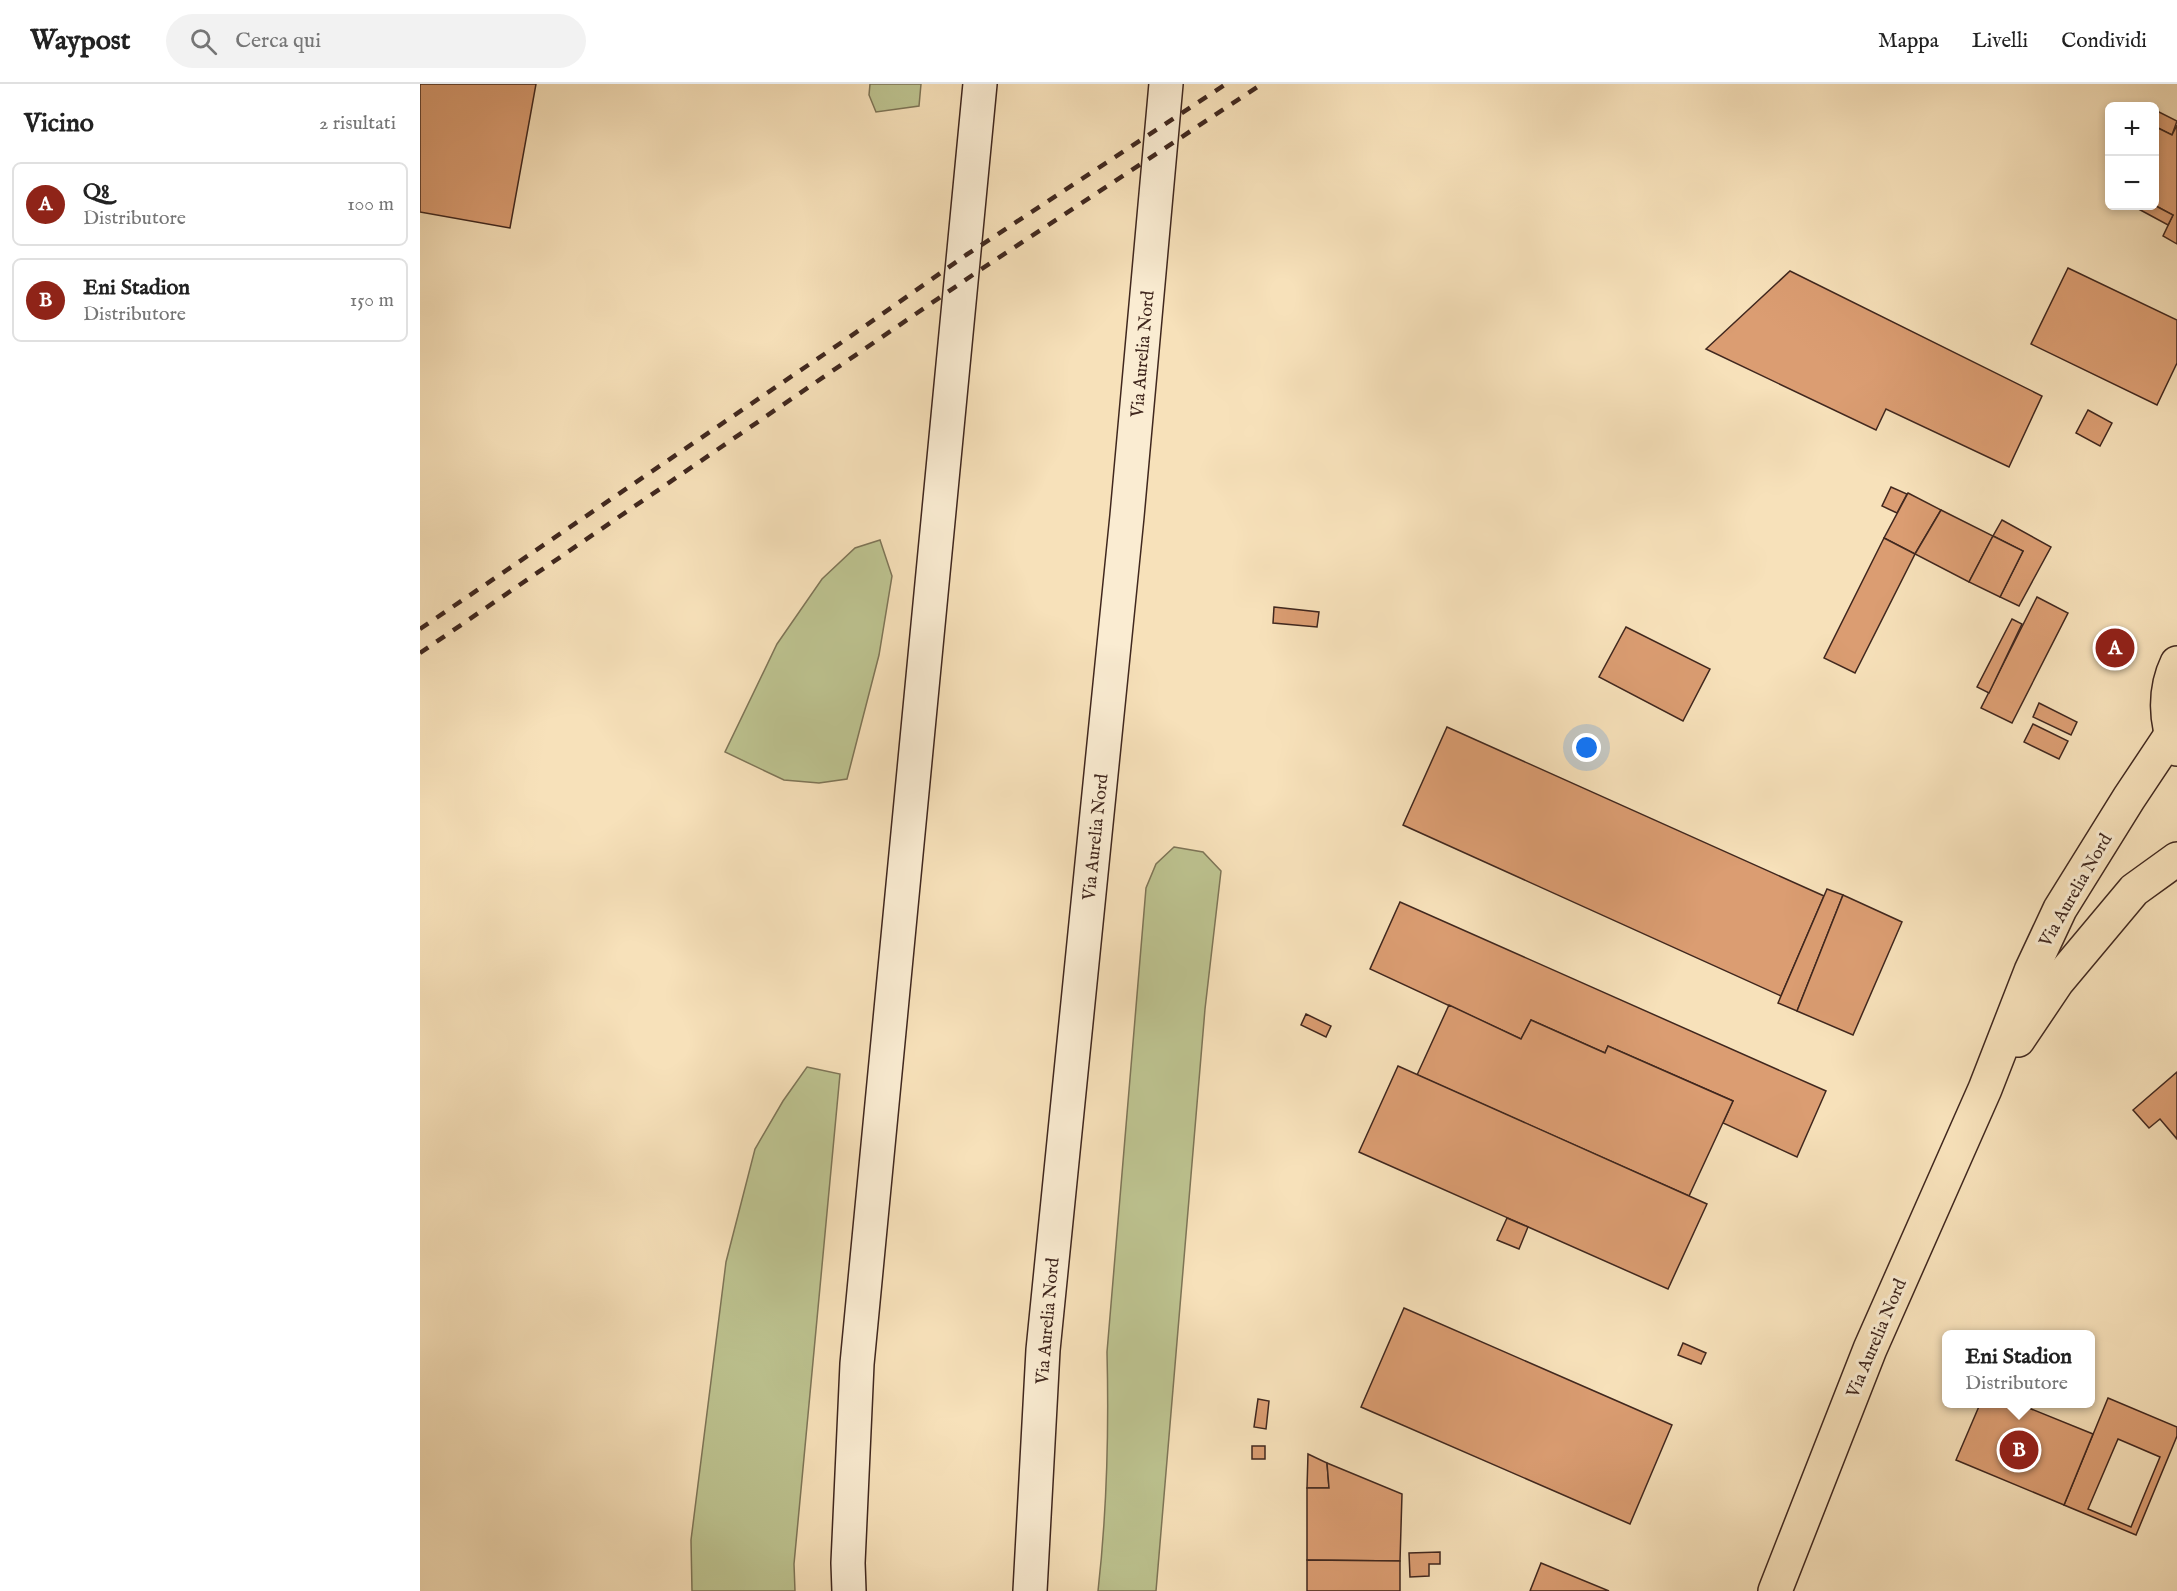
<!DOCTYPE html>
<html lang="it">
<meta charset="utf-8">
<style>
:root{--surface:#fff;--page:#f2f2f2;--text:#222;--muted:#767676;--line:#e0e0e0;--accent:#8f2418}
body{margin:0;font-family:"IM FELL English",serif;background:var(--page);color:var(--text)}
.controls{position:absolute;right:18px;top:18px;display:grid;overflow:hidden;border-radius:9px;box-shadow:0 3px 9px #0003}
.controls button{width:54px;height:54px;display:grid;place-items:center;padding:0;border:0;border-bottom:2px solid var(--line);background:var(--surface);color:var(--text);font:30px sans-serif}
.you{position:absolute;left:1167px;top:664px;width:21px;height:21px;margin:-15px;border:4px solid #fff;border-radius:50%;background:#1a73e8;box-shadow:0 0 0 9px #1a73e833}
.badge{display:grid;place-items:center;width:39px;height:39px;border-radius:50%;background:var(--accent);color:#fff;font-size:20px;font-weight:700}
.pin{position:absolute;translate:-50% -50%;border:3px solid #fff;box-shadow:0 2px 6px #0006}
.popup{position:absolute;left:1522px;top:1246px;width:153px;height:78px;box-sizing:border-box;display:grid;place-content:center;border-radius:9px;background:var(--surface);filter:drop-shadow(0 2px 4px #0005);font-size:20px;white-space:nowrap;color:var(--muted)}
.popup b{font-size:22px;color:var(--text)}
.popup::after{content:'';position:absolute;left:50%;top:100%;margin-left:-12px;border:12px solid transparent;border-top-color:var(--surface)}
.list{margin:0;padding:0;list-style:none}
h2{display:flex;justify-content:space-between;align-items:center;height:78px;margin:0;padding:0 24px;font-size:26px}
h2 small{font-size:20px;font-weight:400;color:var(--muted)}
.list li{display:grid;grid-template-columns:39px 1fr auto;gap:18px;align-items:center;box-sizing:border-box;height:84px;margin:0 12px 12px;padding:0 12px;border:2px solid var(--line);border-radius:9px}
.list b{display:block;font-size:22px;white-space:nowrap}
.list p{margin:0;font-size:20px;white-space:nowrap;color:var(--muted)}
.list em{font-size:20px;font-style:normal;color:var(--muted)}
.icon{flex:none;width:33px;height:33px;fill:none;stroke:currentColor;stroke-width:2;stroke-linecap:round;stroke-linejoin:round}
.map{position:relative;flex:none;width:1757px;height:1507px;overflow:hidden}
header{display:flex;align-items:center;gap:36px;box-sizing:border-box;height:84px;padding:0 30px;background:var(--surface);border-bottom:2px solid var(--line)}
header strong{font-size:28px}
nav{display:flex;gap:33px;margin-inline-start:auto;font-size:21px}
.search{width:420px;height:54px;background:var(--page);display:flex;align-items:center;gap:15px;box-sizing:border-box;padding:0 21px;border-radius:33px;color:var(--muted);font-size:22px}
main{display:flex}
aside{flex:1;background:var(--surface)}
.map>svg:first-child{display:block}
.green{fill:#bdc390;stroke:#7e7557;stroke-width:1.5}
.building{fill:#db9d72;stroke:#40271e;stroke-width:1.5;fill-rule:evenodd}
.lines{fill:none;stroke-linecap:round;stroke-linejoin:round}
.secondary-casing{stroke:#40271e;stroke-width:36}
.primary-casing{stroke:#40271e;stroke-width:36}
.secondary{stroke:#faecd2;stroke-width:33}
.primary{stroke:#f7e1ba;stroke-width:33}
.rail{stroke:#40271e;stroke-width:4.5;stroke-dasharray:10 10;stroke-linecap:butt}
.labels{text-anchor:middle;stroke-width:6;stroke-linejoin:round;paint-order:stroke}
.street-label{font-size:18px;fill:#40271e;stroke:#faecd2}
</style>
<header>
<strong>Waypost</strong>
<div class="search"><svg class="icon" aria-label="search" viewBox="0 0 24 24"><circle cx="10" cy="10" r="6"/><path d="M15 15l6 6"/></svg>Cerca qui</div>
<nav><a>Mappa</a><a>Livelli</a><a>Condividi</a></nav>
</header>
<main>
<aside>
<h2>Vicino<small>2 risultati</small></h2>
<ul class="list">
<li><span class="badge">A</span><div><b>Q8</b><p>Distributore</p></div><em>100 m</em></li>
<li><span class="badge">B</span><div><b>Eni Stadion</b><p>Distributore</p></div><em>150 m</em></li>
</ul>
</aside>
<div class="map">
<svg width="1757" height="1507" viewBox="0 0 1757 1507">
<rect width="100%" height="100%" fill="#f7e1ba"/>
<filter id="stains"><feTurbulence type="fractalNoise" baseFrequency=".00333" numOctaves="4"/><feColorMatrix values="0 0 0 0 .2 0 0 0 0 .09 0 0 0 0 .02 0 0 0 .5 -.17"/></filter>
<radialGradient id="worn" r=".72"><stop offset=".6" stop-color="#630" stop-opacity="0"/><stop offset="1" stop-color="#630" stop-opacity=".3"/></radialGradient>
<g class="green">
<path d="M450,0H501L499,22L456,28L449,11Z"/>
<path d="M460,456L472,492L459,571L427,695L399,699L364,696L305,668L357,560L402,495L435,464Z"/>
<path d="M754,763L783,768L801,787L785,925L736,1507H678C687,1427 689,1348 687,1268L726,804L736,780Z"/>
<path d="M387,983L420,990L374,1480L375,1507H272L271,1456L306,1178L335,1065L363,1017Z"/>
</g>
<g class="building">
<path d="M0,0H116L90,144L0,128Z"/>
<path d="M1735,26L1757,37L1752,51L1734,42Z"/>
<path d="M1757,41V160L1743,152L1753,131L1734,121V42L1752,51Z"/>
<path d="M1734,121L1753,131L1748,141L1713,122Z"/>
<path d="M1648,184L1757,236V279L1737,321L1611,260Z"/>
<path d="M1370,187L1622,312L1589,383L1466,325L1456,346L1286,265Z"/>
<path d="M1668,326L1692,339L1680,362L1656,349Z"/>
<path d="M1471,403L1487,410L1477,429L1462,422Z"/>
<path d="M1488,409L1521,426L1495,470L1464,454Z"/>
<path d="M1521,426L1573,452L1549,498L1495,470Z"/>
<path d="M1582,436L1631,463L1599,522L1580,513L1603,467L1573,452Z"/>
<path d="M1573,452L1603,467L1580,513L1549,498Z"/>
<path d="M1464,454L1495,470L1435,589L1404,574Z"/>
<path d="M1617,513L1648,529L1592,639L1561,624Z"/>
<path d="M854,523L899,528L897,543L853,539Z"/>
<path d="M1592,535L1602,540L1569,609L1557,603Z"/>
<path d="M1206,543L1290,585L1263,637L1179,593Z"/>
<path d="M1619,619L1657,638L1651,651L1613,633Z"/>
<path d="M1613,640L1648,657L1639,675L1604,658Z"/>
<path d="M1027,643L1404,812L1361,912L983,741Z"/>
<path d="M1407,805L1423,811L1377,927L1358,919Z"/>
<path d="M1423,811L1482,838L1433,951L1377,927Z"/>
<path d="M980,818L1406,1007L1377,1073L1303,1039L1313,1017L1188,962L1185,969L1111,936L1101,955L950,885Z"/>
<path d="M1029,921L1101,955L1111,936L1185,969L1188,962L1313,1017L1269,1112L997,991Z"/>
<path d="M886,930L911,942L906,953L881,941Z"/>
<path d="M978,982L1287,1120L1248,1205L939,1068Z"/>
<path d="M1757,988V1055L1740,1035L1729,1044L1713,1026Z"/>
<path d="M1087,1134L1108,1143L1099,1165L1077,1156Z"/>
<path d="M984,1224L1252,1341L1210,1440L941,1323Z"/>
<path d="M1263,1259L1286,1269L1281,1280L1258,1271Z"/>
<path d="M1688,1314L1757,1343V1352L1716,1451L1644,1421ZM1698,1355L1740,1373L1711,1443L1668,1425Z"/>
<path d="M838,1315L849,1317L846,1345L834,1343Z"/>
<path d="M1560,1320H1599L1673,1350L1644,1421L1536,1376Z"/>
<rect x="832" y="1362" width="13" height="13"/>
<path d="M888,1370L907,1379L909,1404H887Z"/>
<path d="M907,1379L982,1410L980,1477L887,1476V1404H909Z"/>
<path d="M1020,1468V1480H1009V1492L990,1493L989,1469Z"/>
<path d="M887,1476L980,1477V1507H887Z"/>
<path d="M1121,1479L1189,1507H1110Z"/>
</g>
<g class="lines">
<defs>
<g id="secondary">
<path d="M429,1507L428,1479L437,1280L560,0"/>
<path d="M610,1507L623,1266L707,432L746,0"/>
</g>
<g id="primary">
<path d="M1757,579C1744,606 1745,638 1757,665"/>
<path d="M1598,956L1637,898L1714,806L1757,775"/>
<path d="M1355,1507L1450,1265L1565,1005L1611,887L1640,825L1709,714L1751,651"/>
</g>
</defs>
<use href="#secondary" class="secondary-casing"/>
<use href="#primary" class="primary-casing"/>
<use href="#secondary" class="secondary"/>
<use href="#primary" class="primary"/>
<g class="rail">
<path d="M0,545L428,254L546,171L806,0"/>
<path d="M0,569L557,188L842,0"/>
</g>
</g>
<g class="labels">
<g class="street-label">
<text transform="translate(722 270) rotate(-85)" y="6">Via Aurelia Nord</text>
<text transform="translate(675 753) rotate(-84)" y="6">Via Aurelia Nord</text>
<text transform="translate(1655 806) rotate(-60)" y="6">Via Aurelia Nord</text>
<text transform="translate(627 1237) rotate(-85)" y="6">Via Aurelia Nord</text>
<text transform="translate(1456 1254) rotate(-67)" y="6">Via Aurelia Nord</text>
</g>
</g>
<rect width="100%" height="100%" filter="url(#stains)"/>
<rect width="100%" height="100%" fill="url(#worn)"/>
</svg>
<div class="controls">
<button>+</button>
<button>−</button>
</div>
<div class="you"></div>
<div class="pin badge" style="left:1695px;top:564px">A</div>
<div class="pin badge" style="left:1599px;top:1366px">B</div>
<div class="popup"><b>Eni Stadion</b>Distributore</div>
</div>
</main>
